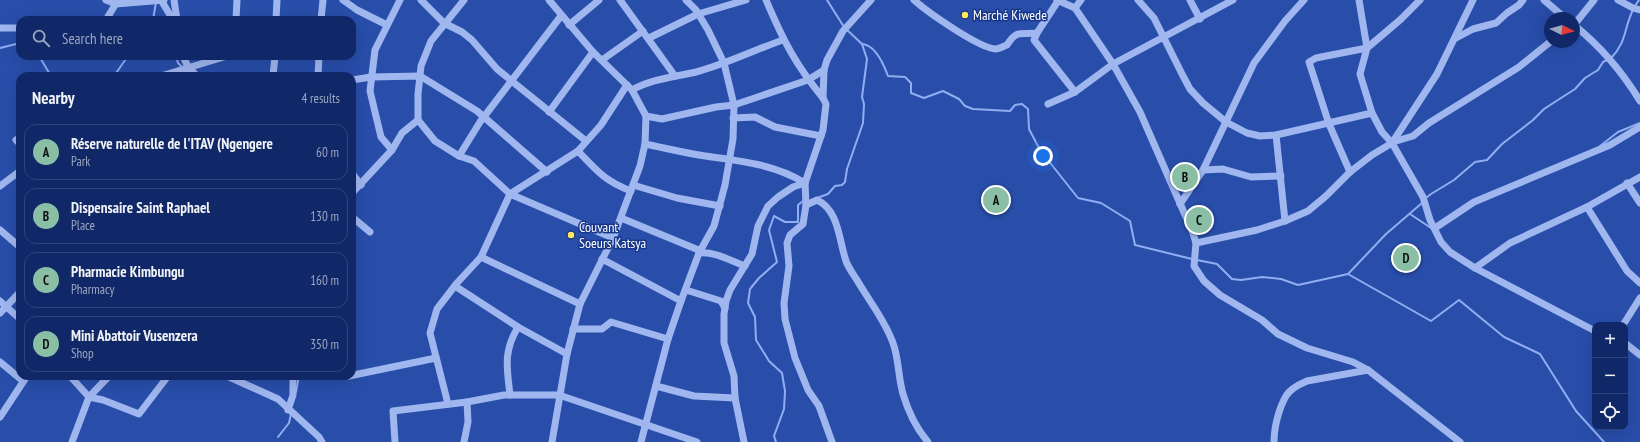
<!DOCTYPE html>
<meta charset="utf-8">
<style>
:root{--surface:#102868;--page:#1e3471;--text:#f1f3f6;--muted:#9ca6c0;--line:#30447c;--accent:#8abfa5}
body{margin:0;font-family:"PT Sans Narrow",sans-serif;background:var(--page);color:var(--text)}
.controls{position:absolute;right:12px;bottom:12px;display:grid;overflow:hidden;border-radius:8px;box-shadow:0 4px 16px #0002}
.controls button{width:36px;height:36px;display:grid;place-items:center;padding:0;border:0;border-bottom:1px solid var(--line);background:var(--surface);color:var(--text);font:20px sans-serif}
.compass{position:absolute;left:1544px;top:12px;width:36px;height:36px;border-radius:50%;background:var(--surface);box-shadow:0 4px 16px #0002;rotate:96deg}
.you{position:absolute;left:1043px;top:156px;width:14px;height:14px;margin:-10px;border:3px solid #fff;border-radius:50%;background:#1a73e8;box-shadow:0 0 0 6px #1a73e833}
.badge{display:grid;place-items:center;width:26px;height:26px;border-radius:50%;background:var(--accent);color:#111;font-size:13px;font-weight:700}
.pin{position:absolute;translate:-50% -50%;border:2px solid #fff;box-shadow:0 1px 4px #0006}
.list{margin:0;padding:0;list-style:none}
h2{display:flex;justify-content:space-between;align-items:center;height:52px;margin:0;padding:0 16px;font-size:17px}
h2 small{font-size:13px;font-weight:400;color:var(--muted)}
.list li{display:grid;grid-template-columns:26px 1fr auto;gap:12px;align-items:center;box-sizing:border-box;height:56px;margin:0 8px 8px;padding:0 8px;border:1px solid var(--line);border-radius:12px}
.list b{display:block;font-size:15px;white-space:nowrap}
.list p{margin:0;font-size:13px;white-space:nowrap;color:var(--muted)}
.list em{font-size:13px;font-style:normal;color:var(--muted)}
.icon{flex:none;width:22px;height:22px;fill:none;stroke:currentColor;stroke-width:2;stroke-linecap:round;stroke-linejoin:round}
.map{position:relative;flex:none;width:1640px;height:442px;overflow:hidden}
.search{position:absolute;background:var(--surface);box-shadow:0 4px 16px #0002;left:16px;top:16px;width:340px;height:44px;display:flex;align-items:center;gap:10px;box-sizing:border-box;padding:0 14px;border-radius:12px;color:var(--muted);font-size:15px}
.panel{position:absolute;background:var(--surface);box-shadow:0 4px 16px #0002;left:16px;top:72px;width:340px;height:308px;border-radius:12px}
.map>svg:first-child{display:block}
.green{fill:#284eaa;fill-rule:evenodd}
.lines{fill:none;stroke-linecap:round;stroke-linejoin:round}
.stream{stroke:#91aef2;stroke-width:2}
.minor{stroke:#9fb6ef;stroke-width:7}
.poi-dot{fill:#ffea5d;stroke:#16368b;stroke-width:1.5}
.labels{text-anchor:middle;stroke-width:3;stroke-linejoin:round;paint-order:stroke}
.poi-label{font-size:14px;fill:#fff;stroke:#16368b;text-anchor:start}
</style>
<div class="map">
<svg width="1640" height="442" viewBox="0 0 1640 442">
<rect width="100%" height="100%" fill="#16368b"/>
<path class="green" d="M0,0H1640V442H0ZM1550,18H1574V42H1550ZM20,20H352V56H20ZM20,76H352V376H20ZM1595,325H1625V427H1595Z"/>
<g class="lines">
<g class="stream">
<path d="M1635,6L1639,0"/>
<path d="M153,20L156,2"/>
<path d="M862,44C876,45 884,65 888,76L905,77L911,83V93L924,98L943,91L959,99L965,106L973,109L1010,111L1015,105L1022,104L1028,109L1029,129L1040,150L1078,198L1101,203L1130,221L1135,245L1192,259"/>
<path d="M0,48L16,44L20,46"/>
<path d="M39,56L51,76"/>
<path d="M176,56L178,63L183,68"/>
<path d="M1611,58C1627,42 1624,27 1633,10"/>
<path d="M186,71L191,76"/>
<path d="M114,76L128,56"/>
<path d="M1600,146L1618,132L1640,123"/>
<path d="M817,198L828,194L835,186L842,185L845,182L847,169L863,123L864,104L862,97L867,59L862,44L844,27L827,0"/>
<path d="M1426,198L1431,194L1454,180L1475,162L1487,160L1502,144L1533,120L1544,109L1575,89L1585,78L1598,70L1603,62L1607,60"/>
<path d="M1410,214L1431,228"/>
<path d="M1197,260L1217,264L1232,279L1241,280L1262,277L1281,279L1298,285L1348,274L1386,234L1422,203"/>
<path d="M1348,274L1431,321L1459,300L1504,337L1540,354L1576,411L1604,442"/>
<path d="M296,392L299,376"/>
<path d="M278,437L289,423L291,414"/>
<path d="M776,442L774,436L784,409L785,391L782,373L769,361L756,340L755,317L748,303L750,289L759,278L777,262L769,230L774,216L785,222H798V205L803,201"/>
</g>
<g class="minor">
<path d="M106,0L116,4L164,0"/>
<path d="M161,0L173,20"/>
<path d="M174,0L177,20"/>
<path d="M343,0L357,10L387,25"/>
<path d="M421,0L444,23L462,32L472,40L497,69L586,141"/>
<path d="M464,0L431,41L421,66L418,94V120L435,141L459,156L474,161L510,194L613,238"/>
<path d="M549,0L593,52L632,90L646,116L645,144L640,166L613,238L580,304L567,354L552,442"/>
<path d="M620,0L675,76"/>
<path d="M766,0C783,40 795,64 823,98"/>
<path d="M914,0C926,11 980,49 996,49C999,49 1004,46 1007,45C1017,29 1020,35 1037,33L1058,1"/>
<path d="M1057,0L1075,8L1113,64L1140,112L1193,233L1196,243L1194,266L1204,281L1220,295L1262,320L1278,334L1307,348L1353,362L1368,370L1460,442"/>
<path d="M1138,0L1154,18L1183,76L1190,89L1203,103L1226,122L1247,133L1260,136L1276,135L1372,113"/>
<path d="M1190,0L1200,19"/>
<path d="M1359,0L1367,48L1360,74L1372,113L1382,132L1392,143L1423,197L1430,220L1441,242L1450,252L1475,268L1595,331"/>
<path d="M1544,0L1565,18"/>
<path d="M1618,0L1633,8L1640,10"/>
<path d="M1075,8L1081,0"/>
<path d="M106,20L118,0"/>
<path d="M236,20L237,0"/>
<path d="M276,20L277,0"/>
<path d="M321,20L323,0"/>
<path d="M569,25L599,0"/>
<path d="M1574,25C1600,46 1623,73 1640,101"/>
<path d="M1574,25L1594,0"/>
<path d="M0,28H20"/>
<path d="M1037,33L1034,40L1075,92"/>
<path d="M649,38L698,14L746,0"/>
<path d="M1456,38L1473,29L1496,23L1507,13L1519,5L1523,0"/>
<path d="M183,56L188,67L197,76"/>
<path d="M602,60L643,31"/>
<path d="M179,71L186,76"/>
<path d="M161,76L227,56"/>
<path d="M273,76L275,56"/>
<path d="M318,76L319,56"/>
<path d="M352,80L371,77L420,76L477,111L547,172"/>
<path d="M632,90C651,79 675,77 696,72C726,64 754,50 783,40"/>
<path d="M1048,104L1075,92L1113,64L1233,0"/>
<path d="M549,112L593,52"/>
<path d="M646,116L662,119L716,107L734,105L808,80L824,70"/>
<path d="M733,118L755,117L775,127L821,136"/>
<path d="M1276,135L1285,221"/>
<path d="M16,140L20,144"/>
<path d="M1393,142L1413,136L1429,123L1519,67L1550,42"/>
<path d="M645,144C665,148 685,153 705,156C740,161 774,164 805,183"/>
<path d="M392,150L381,137L370,91L375,50L400,0"/>
<path d="M578,151C597,171 605,181 631,191"/>
<path d="M459,156L480,122L561,16"/>
<path d="M1203,170L1223,169L1251,177L1281,176"/>
<path d="M1350,172L1329,124L1309,62L1316,58L1367,48L1400,20L1420,0"/>
<path d="M352,173L361,185"/>
<path d="M1627,183L1640,203"/>
<path d="M633,185L677,198L720,206"/>
<path d="M0,186L20,171"/>
<path d="M352,193L392,150L402,133L418,120"/>
<path d="M1180,204L1203,170L1254,63L1285,21L1304,0"/>
<path d="M806,205L817,200C839,210 839,241 846,261C848,267 853,274 857,280C869,301 885,320 893,343C899,359 898,377 903,394C908,411 916,428 928,442"/>
<path d="M1587,207L1627,271L1640,283"/>
<path d="M352,217L370,232"/>
<path d="M621,218L701,251"/>
<path d="M1435,228L1474,202L1610,145L1640,127"/>
<path d="M0,230L20,247"/>
<path d="M1196,243L1257,230L1285,221L1308,211L1326,196L1350,172L1372,155L1392,143L1437,74L1473,0"/>
<path d="M699,253C714,251 731,261 745,266"/>
<path d="M481,257L580,304"/>
<path d="M602,259L681,301"/>
<path d="M1475,268L1510,243L1587,207L1640,177"/>
<path d="M455,286L518,327L567,354"/>
<path d="M686,290L721,301L725,308"/>
<path d="M0,301L20,319"/>
<path d="M0,313L20,292"/>
<path d="M1623,325L1640,298"/>
<path d="M573,329H602L611,322L668,339"/>
<path d="M1625,343L1640,355"/>
<path d="M0,362L23,381"/>
<path d="M70,376L89,397L103,400L139,414L168,376"/>
<path d="M227,376L278,399L319,437L322,442"/>
<path d="M349,376L436,358"/>
<path d="M656,386L694,396L735,398"/>
<path d="M510,395C507,368 503,352 518,327"/>
<path d="M448,404L430,333L437,309L457,283L481,257L510,194L578,151L601,125L627,85"/>
<path d="M288,410L293,395V376"/>
<path d="M0,417L27,376"/>
<path d="M72,442L89,397L109,376"/>
<path d="M395,442L393,411L467,402L504,395H559L697,442"/>
<path d="M464,442L468,422L467,402"/>
<path d="M641,442L668,339L681,301L699,253L714,226L725,185L733,139L734,105L724,63L708,30L696,10L686,0"/>
<path d="M744,442L735,398L734,376L724,343V314L726,301L730,290L752,254L758,226L768,206L778,197L793,187L805,183"/>
<path d="M832,442L819,406L808,390L795,358L785,319L784,303L789,266L787,243L790,235L803,224L806,205L805,183L823,130L826,104L823,98L824,70L827,60L843,31L871,0"/>
<path d="M1274,442C1274,427 1279,408 1286,396C1290,389 1300,384 1307,381L1368,370"/>
</g>
</g>
<g class="poi-dot">
<circle cx="965" cy="15" r="4"/>
<circle cx="571" cy="235" r="4"/>
</g>
<g class="labels">
<g class="poi-label">
<text x="973" y="20">Marché Kiwede</text>
<text x="579" y="232">Couvant<tspan x="579" dy="16">Soeurs Katsya</tspan></text>
</g>
</g>
</svg>
<div class="controls">
<button>+</button>
<button>−</button>
<button><svg class="icon" aria-label="locate" viewBox="0 0 24 24"><circle cx="12" cy="12" r="6"/><path d="M12 2v4M12 18v4M2 12h4M18 12h4"/></svg></button>
</div>
<svg class="compass" viewBox="-18 -18 36 36"><path d="M0-13l5 13h-10z" fill="#e53935"/><path d="M0 13l5-13h-10z" fill="#9ca6c0"/></svg>
<div class="you"></div>
<div class="pin badge" style="left:996px;top:200px">A</div>
<div class="pin badge" style="left:1185px;top:177px">B</div>
<div class="pin badge" style="left:1199px;top:220px">C</div>
<div class="pin badge" style="left:1406px;top:258px">D</div>
<div class="search"><svg class="icon" aria-label="search" viewBox="0 0 24 24"><circle cx="10" cy="10" r="6"/><path d="M15 15l6 6"/></svg>Search here</div>
<section class="panel">
<h2>Nearby<small>4 results</small></h2>
<ul class="list">
<li><span class="badge">A</span><div><b>Réserve naturelle de l'ITAV (Ngengere</b><p>Park</p></div><em>60 m</em></li>
<li><span class="badge">B</span><div><b>Dispensaire Saint Raphael</b><p>Place</p></div><em>130 m</em></li>
<li><span class="badge">C</span><div><b>Pharmacie Kimbungu</b><p>Pharmacy</p></div><em>160 m</em></li>
<li><span class="badge">D</span><div><b>Mini Abattoir Vusenzera</b><p>Shop</p></div><em>350 m</em></li>
</ul>
</section>
</div>
